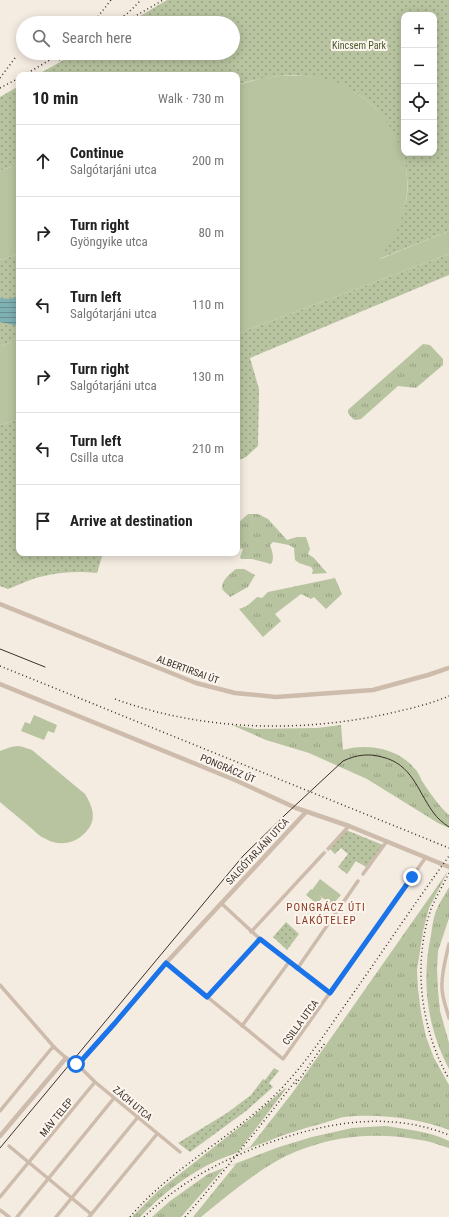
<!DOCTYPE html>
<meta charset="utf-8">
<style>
:root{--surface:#fff;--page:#f2f2f2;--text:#222;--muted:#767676;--line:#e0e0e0}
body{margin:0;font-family:"Roboto Condensed",sans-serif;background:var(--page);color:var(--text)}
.controls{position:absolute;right:12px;top:12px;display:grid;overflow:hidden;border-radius:8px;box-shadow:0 2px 10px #0003}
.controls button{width:36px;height:36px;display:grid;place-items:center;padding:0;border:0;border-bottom:1px solid var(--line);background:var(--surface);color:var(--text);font:20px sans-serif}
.stop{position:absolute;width:12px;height:12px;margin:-9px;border:3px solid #1a73e8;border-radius:50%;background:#fff}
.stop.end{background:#1a73e8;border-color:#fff;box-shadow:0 1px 4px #0008}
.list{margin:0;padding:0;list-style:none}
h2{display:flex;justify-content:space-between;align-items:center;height:52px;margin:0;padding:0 16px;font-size:17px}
h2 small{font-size:13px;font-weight:400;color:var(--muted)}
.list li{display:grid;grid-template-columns:26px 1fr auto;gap:12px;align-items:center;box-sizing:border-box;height:72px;padding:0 16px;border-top:1px solid var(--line)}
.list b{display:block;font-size:15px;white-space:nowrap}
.list p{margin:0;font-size:13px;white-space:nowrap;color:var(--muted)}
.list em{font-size:13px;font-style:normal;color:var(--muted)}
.icon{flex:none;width:22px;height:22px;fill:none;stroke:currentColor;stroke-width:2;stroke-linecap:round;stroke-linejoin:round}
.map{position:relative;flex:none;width:449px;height:1217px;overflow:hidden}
.search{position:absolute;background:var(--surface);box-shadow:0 2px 10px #0003;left:16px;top:16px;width:224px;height:44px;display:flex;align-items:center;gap:10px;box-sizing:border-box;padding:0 14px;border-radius:22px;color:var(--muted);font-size:15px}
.panel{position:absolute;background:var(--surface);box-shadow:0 2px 10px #0003;left:16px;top:72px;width:224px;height:484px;border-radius:8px}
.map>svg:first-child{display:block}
.grass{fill:url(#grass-tufts)}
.park{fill:url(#park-dots);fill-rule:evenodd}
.pitch{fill:#b8c4a0}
.water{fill:url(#water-rules)}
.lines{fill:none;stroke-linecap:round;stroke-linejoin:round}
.minor-tunnel{stroke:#cfc6bd;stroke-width:3.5;stroke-dasharray:3.5 2;stroke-linecap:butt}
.minor{stroke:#cdbbac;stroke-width:3.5}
.tertiary{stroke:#cdbbac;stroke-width:4.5}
.tram{stroke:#3b302b;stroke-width:1}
.rail{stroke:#3b302b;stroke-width:1.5;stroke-dasharray:1 3;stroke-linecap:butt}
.route{stroke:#1a73e8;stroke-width:5}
.labels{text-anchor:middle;stroke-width:4;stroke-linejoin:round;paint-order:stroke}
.park-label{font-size:10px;fill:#4a5a2e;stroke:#fbf5ee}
.street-label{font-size:10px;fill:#3b302b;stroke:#fbf5ee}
.neighbourhood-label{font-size:11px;letter-spacing:1px;fill:#8c3b22;stroke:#fbf5ee}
</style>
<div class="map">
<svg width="449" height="1217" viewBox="0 0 449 1217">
<defs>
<pattern id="grass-tufts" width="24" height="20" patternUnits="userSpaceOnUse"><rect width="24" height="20" fill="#b8c4a0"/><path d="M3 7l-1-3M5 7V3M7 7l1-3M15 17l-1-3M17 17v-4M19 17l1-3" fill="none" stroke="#97a083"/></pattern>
<pattern id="park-dots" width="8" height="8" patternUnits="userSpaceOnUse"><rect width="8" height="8" fill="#b8c4a0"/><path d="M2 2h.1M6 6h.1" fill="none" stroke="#97a083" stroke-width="1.8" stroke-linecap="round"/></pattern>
<pattern id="water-rules" width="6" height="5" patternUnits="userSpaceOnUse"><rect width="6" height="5" fill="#7fb0b2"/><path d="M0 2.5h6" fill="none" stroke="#699091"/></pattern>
</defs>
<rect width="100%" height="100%" fill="#f4ebe1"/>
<g class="grass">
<path d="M423,344L430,345L443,359V365L416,388L398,386L361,419L356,420L353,419L348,413V410L350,408Z"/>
<path d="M248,514H258L268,519L287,540L297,537H306L310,549L308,554L314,558L327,573L312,574L313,570L311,567L299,563L295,560L294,548L289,545L273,542L270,545C272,551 275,558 271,564L252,559H241L240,557L243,549L237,548V524Z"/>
<path d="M236,569H244L255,575L248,587L230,597C228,595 225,592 223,590C219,582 231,573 236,569Z"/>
<path d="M335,578L342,594L326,609L314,597L311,599L301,594L275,614L281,621L263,637L239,609L247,606L257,597L262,598L268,592Z"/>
<path d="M232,725L256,729L317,728L341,725L343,750C366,743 398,748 414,768C418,771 420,777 422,781C430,793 438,805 449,815V828L438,823L367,779L309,753L266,740Z"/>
<path d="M448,871L429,908L423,931L417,970L418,989L421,1013L426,1037L434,1058L449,1085V1130C420,1118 375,1113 344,1117C338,1118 331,1121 324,1123C304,1128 285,1134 266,1142C250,1148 234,1153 218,1160C189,1173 162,1194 140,1217H132L158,1191L251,1118L285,1088L286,1089L238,1152L250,1147L293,1092Z"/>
<path d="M449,887V918L438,951L437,969L438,990L440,1011L449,1043V1069C427,1027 421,981 431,935C432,928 433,919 436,911C439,903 445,895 449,887Z"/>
<path d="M384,1126C406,1129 428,1131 449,1141V1148C439,1145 430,1141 420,1140C375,1131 327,1136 286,1156C256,1171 227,1196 201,1217H193L236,1164L224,1168L181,1217H152L170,1201L208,1174L279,1147L312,1137L352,1128Z"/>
</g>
<g class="park">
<path d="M167,0H449V231L379,259C391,241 401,223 406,202C410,181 406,161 397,142C368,76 301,64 237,85V75H37L76,53H233V23H128ZM404,15H434V153H404Z"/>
<path d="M19,86V164L0,171V97Z"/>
<path d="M19,254V340L0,346V260Z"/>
<path d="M449,254V275L250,358L259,389L258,446L246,457L237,461V334Z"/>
<path d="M19,419V553H103L97,573C80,571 60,572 44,576C32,578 19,585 8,589L0,586V425Z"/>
<path d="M346,830L383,845L366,867L356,861L347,874L338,867L348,854L341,848L335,854L330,849Z"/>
<path d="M286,922L299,934L287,950L273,937Z"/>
<path d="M274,1068L279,1071L269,1083L273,1087L246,1111L190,1152L178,1143L227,1113L251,1095L263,1079L265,1080Z"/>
</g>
<g class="pitch">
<path d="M280,76C296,76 311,75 326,79C378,93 415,148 406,201C404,214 399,227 393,238C389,245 383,252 380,259L449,231V254L237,334V85L263,78Z"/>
<path d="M19,164V254L0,260V171Z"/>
<path d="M19,340V419L0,425V346Z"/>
<path d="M34,715L57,725L54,733L48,731L44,740L21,731L25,722L30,724Z"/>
<path d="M18,746L23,747L32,750L85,794C91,804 97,816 89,828C80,842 61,848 46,839C40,837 36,832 31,828C21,819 10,811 0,802V751L11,747Z"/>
<path d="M320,879L341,895L332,905L319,895L322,898L317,904L306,895L311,889L312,890Z"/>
</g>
<path class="water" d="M19,296V326L0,322V298L10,299Z"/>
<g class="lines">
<path class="minor-tunnel" d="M323,854L329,848"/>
<g class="minor">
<path d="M329,848L349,826"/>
<path d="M363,874L387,841"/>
<path d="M221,903L260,939L330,993"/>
<path d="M251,932L323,854"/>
<path d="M449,944C446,957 442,971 442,984C441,995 446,1007 449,1018"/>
<path d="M166,963L283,1059L426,857"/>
<path d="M297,969L358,881"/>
<path d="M0,985L54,1047L66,1058"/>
<path d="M207,997L260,939"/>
<path d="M242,1026L289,962"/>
<path d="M78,1064L80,1067L95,1082L180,1152"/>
<path d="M0,1111L51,1049L54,1047"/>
<path d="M9,1146L91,1214"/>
<path d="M0,1197L95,1082"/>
<path d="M0,1210L9,1217"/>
<path d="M17,1217L114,1098"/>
<path d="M56,1217L138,1117"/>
<path d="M89,1217L157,1134"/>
</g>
<g class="tertiary">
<path d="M0,604L196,683L235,693L276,697L373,690L428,675L449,668"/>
<path d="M0,684L235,780L296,808L349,826L449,867"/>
<path d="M0,1136L66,1058L73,1064L76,1065L81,1061L115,1023L166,963L306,812"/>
</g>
<g class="tram">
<path d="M0,649L45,667"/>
<path d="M0,1148L243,856L286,814L343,761C356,755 368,753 382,757C412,764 417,790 433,812C437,818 443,823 449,827"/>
</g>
<g class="rail">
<path d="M93,23L111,0"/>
<path d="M114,23L128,13L141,0"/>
<path d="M123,23L163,0"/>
<path d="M59,60L71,53"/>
<path d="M24,75L62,53"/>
<path d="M0,78L15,58"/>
<path d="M0,88L19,78"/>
<path d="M0,666L449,848"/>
<path d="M115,699C200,730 294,733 382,715C404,710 428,705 449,696"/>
<path d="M449,873C443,885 436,897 431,909C412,964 421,1030 449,1079"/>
<path d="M296,1084L325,1043"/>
<path d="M130,1217C173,1166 234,1137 280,1090C307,1062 328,1029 350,998C383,951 415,903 449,856"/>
<path d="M144,1217C182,1180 227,1157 277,1140C334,1121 391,1112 449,1135"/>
<path d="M185,1217L204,1195L256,1131L297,1079"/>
</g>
</g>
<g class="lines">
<path class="route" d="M76,1064L81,1061L115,1023L166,963L207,997L260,939L330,993L412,877"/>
</g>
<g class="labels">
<g class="park-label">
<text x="359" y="49">Kincsem Park</text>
</g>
<g class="street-label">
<text transform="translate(188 669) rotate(20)" y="4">ALBERTIRSAI ÚT</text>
<text transform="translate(228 768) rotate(23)" y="4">PONGRÁCZ ÚT</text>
<text transform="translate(257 851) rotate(-47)" y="4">SALGÓTARJÁNI UTCA</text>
<text transform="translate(300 1022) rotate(-54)" y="4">CSILLA UTCA</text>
<text transform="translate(133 1103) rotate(40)" y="4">ZÁCH UTCA</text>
<text transform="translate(56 1117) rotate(-51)" y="4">MÁV TELEP</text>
</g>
<g class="neighbourhood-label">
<text x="326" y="911">PONGRÁCZ ÚTI<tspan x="326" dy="13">LAKÓTELEP</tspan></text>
</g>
</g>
</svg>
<div class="controls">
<button>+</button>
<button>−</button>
<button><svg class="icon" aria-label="locate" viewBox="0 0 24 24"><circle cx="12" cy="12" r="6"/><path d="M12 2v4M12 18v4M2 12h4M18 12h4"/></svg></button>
<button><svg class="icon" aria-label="layers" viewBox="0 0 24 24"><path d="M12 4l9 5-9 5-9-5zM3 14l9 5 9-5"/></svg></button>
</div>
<div class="stop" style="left:76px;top:1064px"></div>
<div class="stop end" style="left:412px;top:877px"></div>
<div class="search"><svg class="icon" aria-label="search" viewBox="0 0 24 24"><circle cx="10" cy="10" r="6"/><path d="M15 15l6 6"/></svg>Search here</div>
<section class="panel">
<h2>10 min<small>Walk · 730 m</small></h2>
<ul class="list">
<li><svg class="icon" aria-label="ahead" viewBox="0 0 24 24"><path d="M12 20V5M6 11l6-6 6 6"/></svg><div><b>Continue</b><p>Salgótarjáni utca</p></div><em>200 m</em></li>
<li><svg class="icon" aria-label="right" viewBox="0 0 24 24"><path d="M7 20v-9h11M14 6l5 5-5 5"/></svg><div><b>Turn right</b><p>Gyöngyike utca</p></div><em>80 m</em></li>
<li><svg class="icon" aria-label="left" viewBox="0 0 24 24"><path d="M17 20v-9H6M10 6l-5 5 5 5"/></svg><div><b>Turn left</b><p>Salgótarjáni utca</p></div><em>110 m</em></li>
<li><svg class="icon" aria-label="right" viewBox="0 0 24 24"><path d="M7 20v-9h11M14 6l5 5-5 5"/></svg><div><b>Turn right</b><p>Salgótarjáni utca</p></div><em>130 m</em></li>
<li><svg class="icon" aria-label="left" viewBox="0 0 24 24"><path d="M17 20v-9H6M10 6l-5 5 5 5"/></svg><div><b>Turn left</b><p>Csilla utca</p></div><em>210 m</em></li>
<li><svg class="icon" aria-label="arrive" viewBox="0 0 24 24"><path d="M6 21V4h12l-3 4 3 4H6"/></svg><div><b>Arrive at destination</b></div></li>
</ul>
</section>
</div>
